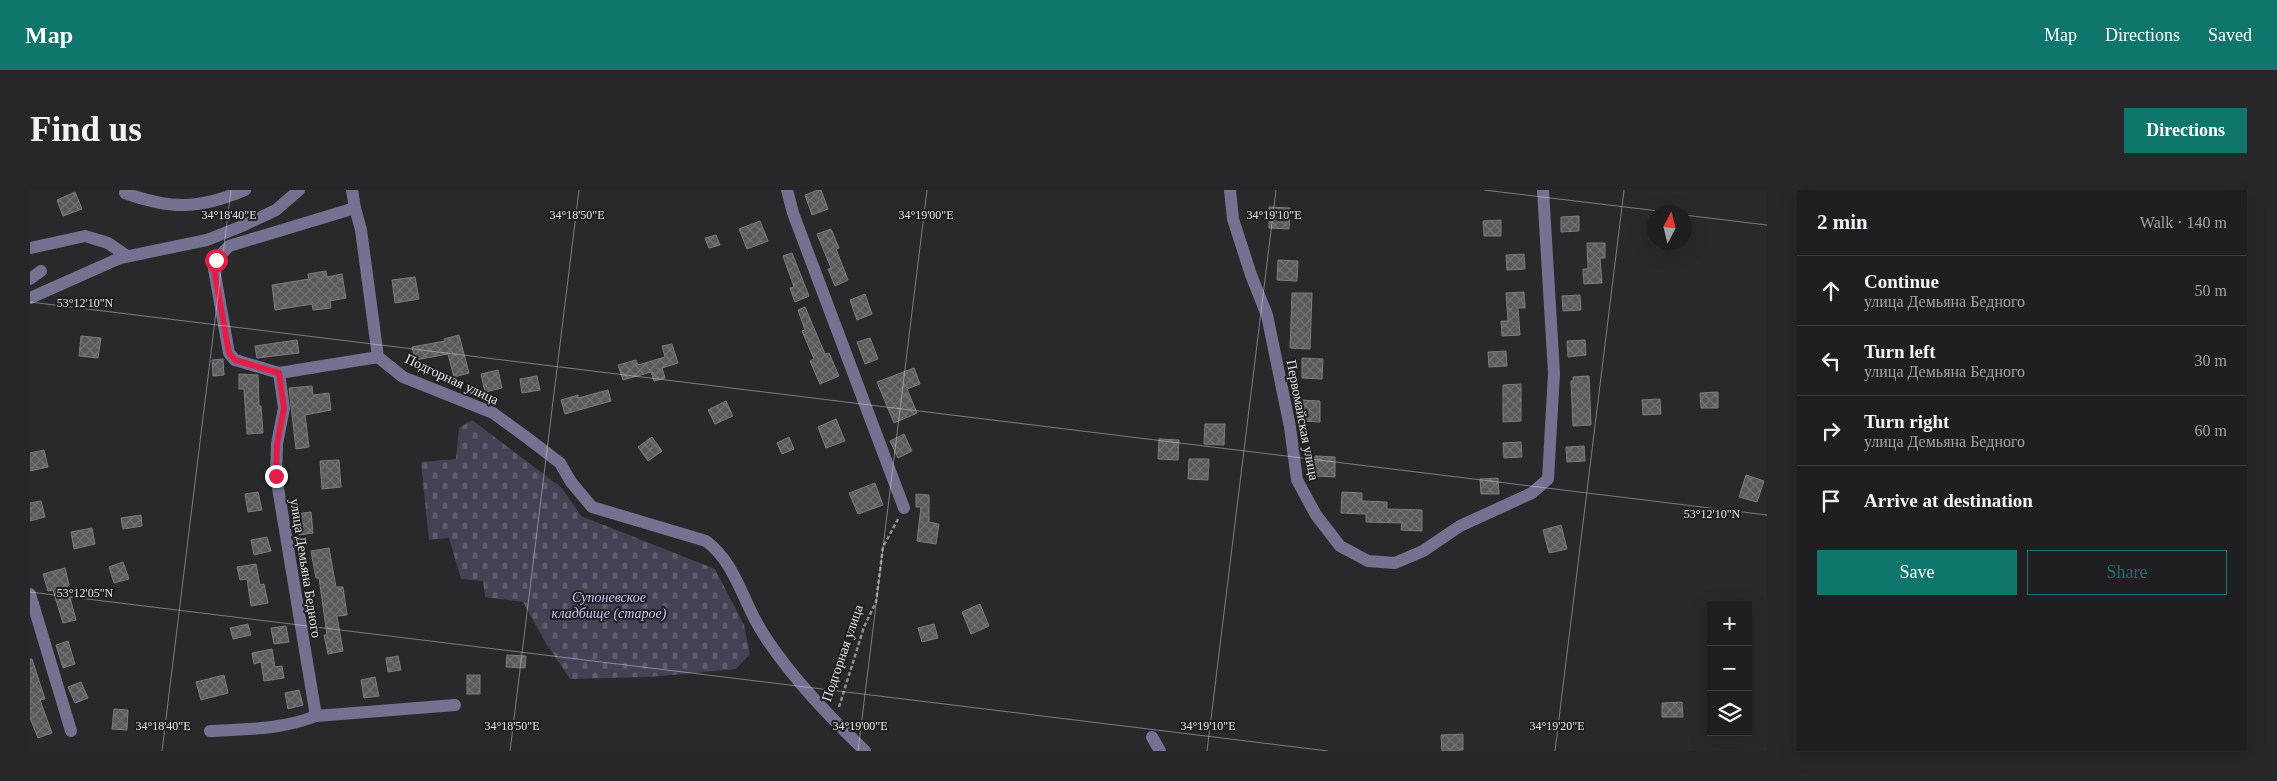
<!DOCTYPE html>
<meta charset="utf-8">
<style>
:root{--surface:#1f1f21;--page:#27272a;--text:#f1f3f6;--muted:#a1a2a5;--line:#3c3d3f;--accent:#0f766e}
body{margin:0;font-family:"Times New Roman",serif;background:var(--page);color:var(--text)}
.controls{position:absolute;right:15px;bottom:15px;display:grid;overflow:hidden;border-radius:0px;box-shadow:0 5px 20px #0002}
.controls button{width:45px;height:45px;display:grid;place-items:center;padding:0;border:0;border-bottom:1px solid var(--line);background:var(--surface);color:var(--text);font:25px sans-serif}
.compass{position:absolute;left:1617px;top:15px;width:45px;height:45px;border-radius:50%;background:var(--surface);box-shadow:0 5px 20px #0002;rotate:7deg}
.stop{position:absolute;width:15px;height:15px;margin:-11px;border:4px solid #e11d48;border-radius:50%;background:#fff}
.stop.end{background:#e11d48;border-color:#fff;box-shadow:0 1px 5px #0008}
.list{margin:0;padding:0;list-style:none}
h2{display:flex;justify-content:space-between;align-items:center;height:65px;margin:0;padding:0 20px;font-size:21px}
h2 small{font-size:16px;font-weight:400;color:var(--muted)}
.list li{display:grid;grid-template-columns:32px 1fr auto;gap:15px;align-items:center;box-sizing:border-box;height:70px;padding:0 20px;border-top:1px solid var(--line)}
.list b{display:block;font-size:19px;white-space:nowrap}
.list p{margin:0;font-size:16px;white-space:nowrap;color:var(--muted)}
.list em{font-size:16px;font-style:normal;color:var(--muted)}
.actions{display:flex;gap:10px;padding:15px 20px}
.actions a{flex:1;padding:11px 0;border:1px solid var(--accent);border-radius:0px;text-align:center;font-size:18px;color:var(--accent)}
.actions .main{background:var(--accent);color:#fff}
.icon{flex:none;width:28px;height:28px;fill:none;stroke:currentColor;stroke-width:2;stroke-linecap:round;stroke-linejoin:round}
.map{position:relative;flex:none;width:1737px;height:561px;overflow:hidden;border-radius:0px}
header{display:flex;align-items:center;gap:30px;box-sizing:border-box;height:70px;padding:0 25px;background:var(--accent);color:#fff}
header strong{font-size:24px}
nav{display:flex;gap:28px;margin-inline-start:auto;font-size:18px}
.intro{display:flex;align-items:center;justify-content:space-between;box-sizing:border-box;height:120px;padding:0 30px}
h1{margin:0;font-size:35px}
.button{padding:12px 22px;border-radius:0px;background:var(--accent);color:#fff;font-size:18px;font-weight:700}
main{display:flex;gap:30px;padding:0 30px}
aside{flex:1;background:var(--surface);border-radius:0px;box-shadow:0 5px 20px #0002}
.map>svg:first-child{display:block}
.cemetery{fill:url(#cemetery-stones)}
.building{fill:url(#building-cross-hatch);stroke:#7c7b7e}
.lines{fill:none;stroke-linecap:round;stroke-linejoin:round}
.path{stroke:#8f8f91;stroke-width:2.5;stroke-dasharray:4 2.5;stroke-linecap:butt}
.minor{stroke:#757291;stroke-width:12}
.route{stroke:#e11d48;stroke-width:6}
.ticks{fill:none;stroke:#e3e3e4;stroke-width:1;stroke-opacity:0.45}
.labels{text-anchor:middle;stroke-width:4;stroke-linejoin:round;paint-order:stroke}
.street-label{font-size:14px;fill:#e3e3e4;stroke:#202022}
.park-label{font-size:14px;font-style:italic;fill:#c8c2f9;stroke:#202022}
.ticks-label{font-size:12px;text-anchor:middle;fill:#e3e3e4;stroke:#202022;stroke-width:4;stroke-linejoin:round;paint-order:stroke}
</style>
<header>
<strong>Map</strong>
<nav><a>Map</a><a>Directions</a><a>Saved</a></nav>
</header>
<div class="intro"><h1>Find us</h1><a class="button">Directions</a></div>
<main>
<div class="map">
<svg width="1737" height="561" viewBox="0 0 1737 561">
<defs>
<pattern id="cemetery-stones" width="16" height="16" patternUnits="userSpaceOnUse" patternTransform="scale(1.25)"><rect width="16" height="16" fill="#434153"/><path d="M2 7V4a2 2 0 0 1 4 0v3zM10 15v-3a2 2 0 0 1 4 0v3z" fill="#5e5c6c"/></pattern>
<pattern id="building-cross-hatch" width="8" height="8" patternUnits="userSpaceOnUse" patternTransform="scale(1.25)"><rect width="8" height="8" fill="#5a5a5d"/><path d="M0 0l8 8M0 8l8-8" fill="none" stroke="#727274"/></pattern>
</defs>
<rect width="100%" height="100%" fill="#29292c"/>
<path class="cemetery" d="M442,230L532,298L551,326L685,379L714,435L720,464L706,479L620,487L540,489L514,450L493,412L455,407L453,391L431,389L419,348L399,350L391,272L426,269L429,238Z"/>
<g class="building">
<path d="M788,0H791L798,19L782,25L775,5Z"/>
<path d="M45,2L52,19L33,26L27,10Z"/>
<path d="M1239,17L1260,18L1259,39L1239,38Z"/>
<path d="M1549,26V41L1531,42V27Z"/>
<path d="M1471,30V46H1454L1453,31Z"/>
<path d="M730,31L738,51L717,59L709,39Z"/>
<path d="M801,39L809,58L806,59L818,90L805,96L798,79L801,78L787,44Z"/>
<path d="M686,45L690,55L679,58L675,48Z"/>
<path d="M1557,53H1575V68H1570L1572,93L1554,94L1553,79H1558Z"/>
<path d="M762,63L779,106L765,112L760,98L764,97L753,66Z"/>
<path d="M1494,64L1495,79L1477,80L1476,65Z"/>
<path d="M1248,70L1268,71L1267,91L1247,90Z"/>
<path d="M296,81L297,87L312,84L316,108L300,111L301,118L283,120L282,114L245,120L242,95L279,89L278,84Z"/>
<path d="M385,87L389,109L365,113L362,90Z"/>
<path d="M1494,102L1495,118H1488L1490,145L1472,146L1471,131H1478L1476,103Z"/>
<path d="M1262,103H1282L1280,159L1260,158Z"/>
<path d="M835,104L842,124L827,130L820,110Z"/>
<path d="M1550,105L1551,120L1533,121L1532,106Z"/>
<path d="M775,117L795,164L799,163L809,186L790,194L780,171L784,169L772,141L775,140L768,120Z"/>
<path d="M429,145L439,183L424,187L418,164L385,170L382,157L415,151L414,149Z"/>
<path d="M51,146L71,148L68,168L49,166Z"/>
<path d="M840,148L848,169L835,174L827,152Z"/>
<path d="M267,150L269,163L227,168L225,156Z"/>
<path d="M1555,150L1556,165L1538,167L1537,151Z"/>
<path d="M642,154L648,173L632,178L635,188L624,191L621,182L593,190L588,175L606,170L608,175L635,167L632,156Z"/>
<path d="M1476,161L1477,176L1459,177L1458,162Z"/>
<path d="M1272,168L1293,169L1292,189L1272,188Z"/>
<path d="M193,169L194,185L183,186L182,170Z"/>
<path d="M884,178L890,194L877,199L887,223L864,233L847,192Z"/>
<path d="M468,180L472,198L455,202L451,184Z"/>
<path d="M209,184L228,185L229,216H231L233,243L217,244L214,199H209Z"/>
<path d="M507,186L510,200L492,203L490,189Z"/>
<path d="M1559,186L1561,235L1543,236L1541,191H1543V187Z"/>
<path d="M1491,194V231L1473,232V195Z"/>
<path d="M282,196L283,205L299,203L301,220L275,225L279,257L266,259L259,198Z"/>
<path d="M578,200L581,211L535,224L531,210L548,205V208Z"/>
<path d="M1688,202V218H1671L1670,203Z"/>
<path d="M1630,209L1631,224L1613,225L1612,210Z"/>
<path d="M1270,210L1290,211V232L1269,231Z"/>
<path d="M696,211L703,226L685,234L678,220Z"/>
<path d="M806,229L815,251L796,258L788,237Z"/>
<path d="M1175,234H1195L1194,255L1174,254Z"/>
<path d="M874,244L882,261L868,268L860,251Z"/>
<path d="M622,247L632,261L618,271L608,257Z"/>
<path d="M759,247L764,259L752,264L747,253Z"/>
<path d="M1129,249L1149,250L1148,270L1128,269Z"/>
<path d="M1491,252L1492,267L1474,268L1473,253Z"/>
<path d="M1554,256L1555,271L1537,272L1536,257Z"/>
<path d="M14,260L18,277L0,281V263Z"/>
<path d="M1285,266L1305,267V287L1285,286Z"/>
<path d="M1159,269H1179L1178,290L1158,289Z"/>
<path d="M309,270L311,297L292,299L290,271Z"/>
<path d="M1716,285L1734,291L1727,312L1709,307Z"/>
<path d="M1468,288L1469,304H1451L1450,289Z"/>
<path d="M845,293L853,315L828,324L819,303Z"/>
<path d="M228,302L232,320L218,322L215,304Z"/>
<path d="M1312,302L1332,303V311L1357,312V319L1392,320V341L1371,340L1372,333L1336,332V324L1311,323Z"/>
<path d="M886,304L899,305V332L909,334L906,354L887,351L891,317H886Z"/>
<path d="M11,311L15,327L0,331V313Z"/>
<path d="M281,322L283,343L269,345L266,324Z"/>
<path d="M111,325L112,336L93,339L91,328Z"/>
<path d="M1531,335L1537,359L1519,363L1513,340Z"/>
<path d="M62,338L65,354L44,359L41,342Z"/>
<path d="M237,347L241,361L224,365L221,350Z"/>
<path d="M299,358L306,397H313L317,425L307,426L313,461L298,464L294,445H297L289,388H286L281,361Z"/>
<path d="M93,372L99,389L84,393L79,377Z"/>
<path d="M226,374L230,395L234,394L238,413L221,416L217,389L210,390L207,377Z"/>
<path d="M35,378L39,395L37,396L46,430L33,433L23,400L18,401L13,384Z"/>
<path d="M950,414L959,436L941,444L932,422Z"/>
<path d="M218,434L221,445L203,449L200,438Z"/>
<path d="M904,434L908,448L892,452L888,438Z"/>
<path d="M256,436L259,452L244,454L241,438Z"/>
<path d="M38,451L45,474L33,478L26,455Z"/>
<path d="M242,459L245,477L252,476L254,488L234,491L231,472L224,474L222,463Z"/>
<path d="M477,465L496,466L495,478L476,477Z"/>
<path d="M368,466L371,480L358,482L356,468Z"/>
<path d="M0,469H2L15,509L10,510L22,543L8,548L0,528Z"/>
<path d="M194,485L198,503L171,510L166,492Z"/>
<rect x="437" y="485" width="13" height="19"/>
<path d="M345,487L349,506L334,508L331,490Z"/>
<path d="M51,492L58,508L45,513L38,497Z"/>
<path d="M269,500L273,515L258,519L255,503Z"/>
<path d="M1652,512L1653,527H1632V513Z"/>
<path d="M84,519L98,520L97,540L82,539Z"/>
<path d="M1433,544V560L1412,561L1411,545Z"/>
</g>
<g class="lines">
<path class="path" d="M809,517L834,437L846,412L853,357L868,329"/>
<g class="minor">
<path d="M757,0L763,23L874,318"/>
<path d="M1200,0L1203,29L1221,85L1237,125L1260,237L1267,290L1286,325L1310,356L1338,371L1365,373L1393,361L1430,336L1502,303L1518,289L1524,183L1513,0"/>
<path d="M95,3C142,20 170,19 215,0"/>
<path d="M325,18L331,40L348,167L373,187L463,223L500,250L530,273L541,292L562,317L676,351C707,374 713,414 734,445C762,488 798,525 835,561"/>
<path d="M1,58L55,46L78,53L97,66"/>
<path d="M0,89L11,81"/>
<path d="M0,108L90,68L177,50L212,36L246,20L269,0"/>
<path d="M249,183L348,167"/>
<path d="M0,404L41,541"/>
<path d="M286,526L246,286L247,254L254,218L249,183L205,170L199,163L184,79L186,70L199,56L325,18L322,0"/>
<path d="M180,541C217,539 250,540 286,526L425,515"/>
<path d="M1122,547L1130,561"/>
</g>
</g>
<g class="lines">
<path class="route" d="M186,70L184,79L199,163L205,170L249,183L254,218L247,254L246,286"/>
</g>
<path class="ticks" d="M1454,0L1637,22M1654,25L1737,35M0,112L1737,325M0,402L1298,561M132,561L201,0M480,561L549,0M828,561L897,0M1177,561L1246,0M1525,561L1594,0"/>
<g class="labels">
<g class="street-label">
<text transform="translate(422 189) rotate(25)" y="5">Подгорная улица</text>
<text transform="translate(1273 230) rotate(79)" y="5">Первомайская улица</text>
<text transform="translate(276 378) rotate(81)" y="5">улица Демьяна Бедного</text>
<text transform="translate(812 463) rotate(-71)" y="5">Подгорная улица</text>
</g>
<g class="park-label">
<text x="579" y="412">Супоневское<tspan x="579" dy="16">кладбище (старое)</tspan></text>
</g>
</g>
<g class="ticks-label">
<text x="199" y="29">34°18'40"E</text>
<text x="547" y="29">34°18'50"E</text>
<text x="896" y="29">34°19'00"E</text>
<text x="1244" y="29">34°19'10"E</text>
<text x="55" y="117">53°12'10"N</text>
<text x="1682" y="328">53°12'10"N</text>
<text x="55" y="407">53°12'05"N</text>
<text x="133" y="540">34°18'40"E</text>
<text x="482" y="540">34°18'50"E</text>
<text x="830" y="540">34°19'00"E</text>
<text x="1178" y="540">34°19'10"E</text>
<text x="1527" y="540">34°19'20"E</text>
</g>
</svg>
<div class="controls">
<button>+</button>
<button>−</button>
<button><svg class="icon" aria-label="layers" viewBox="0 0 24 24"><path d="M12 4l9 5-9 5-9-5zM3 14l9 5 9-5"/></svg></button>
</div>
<svg class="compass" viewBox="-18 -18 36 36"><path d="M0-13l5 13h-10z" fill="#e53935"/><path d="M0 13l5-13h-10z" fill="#a1a2a5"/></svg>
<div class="stop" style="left:186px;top:70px"></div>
<div class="stop end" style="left:246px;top:286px"></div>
</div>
<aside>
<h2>2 min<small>Walk · 140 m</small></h2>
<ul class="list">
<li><svg class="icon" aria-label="ahead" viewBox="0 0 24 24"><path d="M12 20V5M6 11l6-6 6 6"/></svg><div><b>Continue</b><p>улица Демьяна Бедного</p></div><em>50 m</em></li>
<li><svg class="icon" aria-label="left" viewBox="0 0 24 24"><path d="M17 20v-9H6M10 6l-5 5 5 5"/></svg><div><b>Turn left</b><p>улица Демьяна Бедного</p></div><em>30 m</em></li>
<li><svg class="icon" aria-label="right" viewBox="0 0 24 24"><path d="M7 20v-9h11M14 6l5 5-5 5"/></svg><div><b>Turn right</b><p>улица Демьяна Бедного</p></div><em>60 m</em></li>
<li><svg class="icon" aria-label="arrive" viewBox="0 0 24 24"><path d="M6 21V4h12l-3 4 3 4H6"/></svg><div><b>Arrive at destination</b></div></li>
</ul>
<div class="actions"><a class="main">Save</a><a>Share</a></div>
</aside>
</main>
